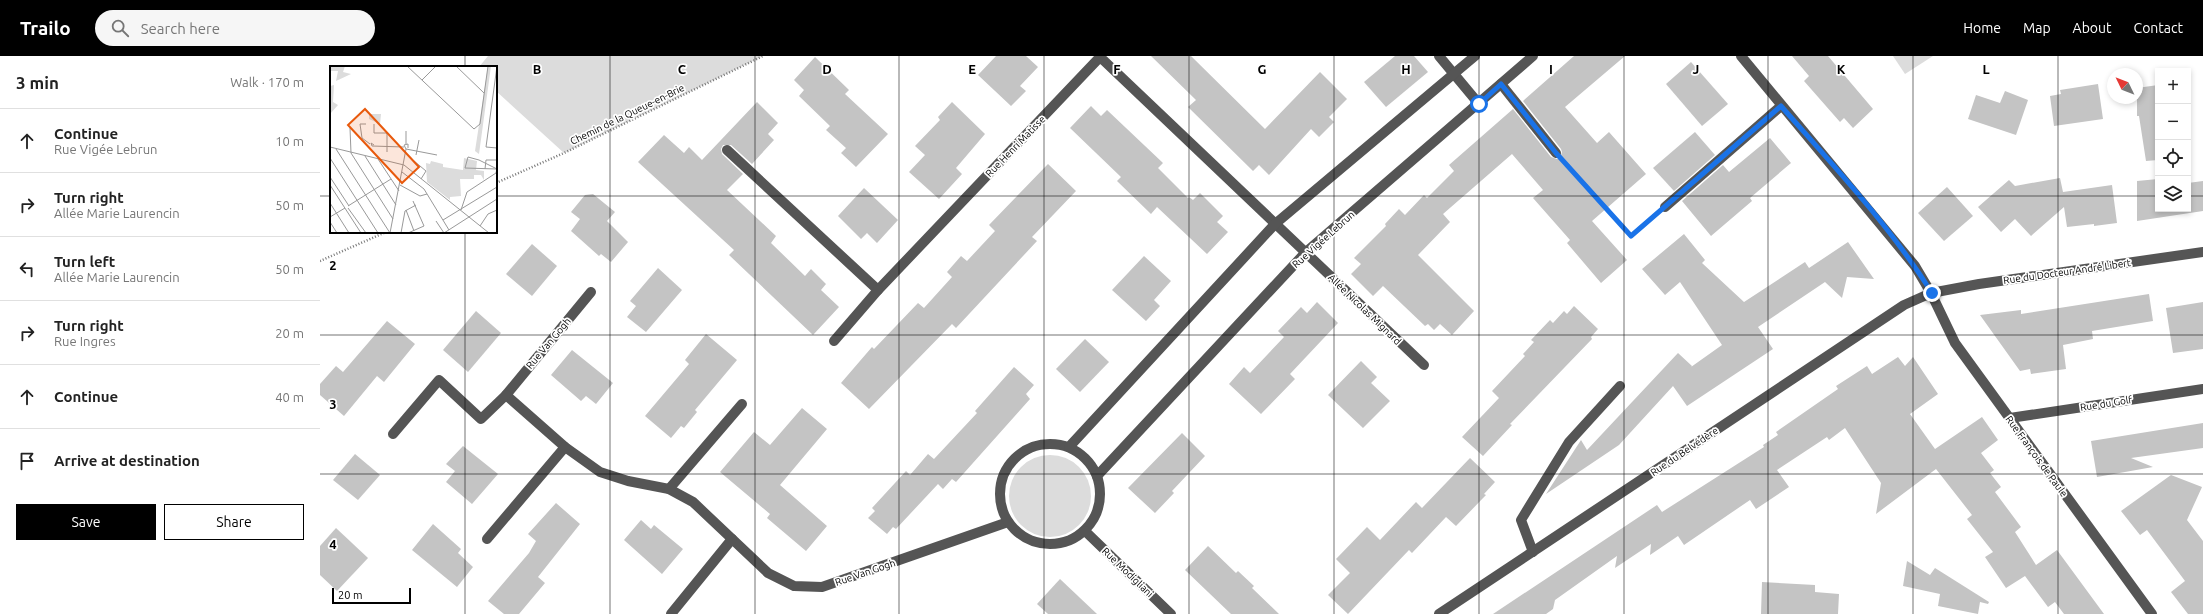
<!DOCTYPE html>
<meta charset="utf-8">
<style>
:root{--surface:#fff;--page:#f6f6f6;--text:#222;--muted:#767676;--line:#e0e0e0;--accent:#000}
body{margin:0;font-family:Ubuntu,sans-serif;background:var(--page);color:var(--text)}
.controls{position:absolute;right:12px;top:12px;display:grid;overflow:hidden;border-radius:0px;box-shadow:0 2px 6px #0003}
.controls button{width:36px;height:36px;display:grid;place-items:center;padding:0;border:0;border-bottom:1px solid var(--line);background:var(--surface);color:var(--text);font:20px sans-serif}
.compass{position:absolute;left:1787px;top:12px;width:36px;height:36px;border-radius:50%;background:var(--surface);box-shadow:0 2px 6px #0003;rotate:313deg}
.scale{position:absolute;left:12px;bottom:10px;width:79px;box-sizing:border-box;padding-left:4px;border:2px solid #000;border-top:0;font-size:11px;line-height:14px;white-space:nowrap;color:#000;-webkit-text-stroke:3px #fff;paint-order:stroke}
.stop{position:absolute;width:12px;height:12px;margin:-9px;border:3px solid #1a73e8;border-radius:50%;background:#fff}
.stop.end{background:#1a73e8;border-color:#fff;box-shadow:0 1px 4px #0008}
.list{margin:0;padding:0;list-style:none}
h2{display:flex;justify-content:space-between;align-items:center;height:52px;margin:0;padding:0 16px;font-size:17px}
h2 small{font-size:13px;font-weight:400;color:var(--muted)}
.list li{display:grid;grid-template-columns:26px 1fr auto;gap:12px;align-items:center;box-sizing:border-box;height:64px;padding:0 16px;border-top:1px solid var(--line)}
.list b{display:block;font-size:15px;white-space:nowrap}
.list p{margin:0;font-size:13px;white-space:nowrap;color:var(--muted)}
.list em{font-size:13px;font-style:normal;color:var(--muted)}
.actions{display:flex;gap:8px;padding:12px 16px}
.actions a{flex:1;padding:9px 0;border:1px solid var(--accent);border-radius:0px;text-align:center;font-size:14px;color:var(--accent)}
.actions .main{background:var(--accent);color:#fff}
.icon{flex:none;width:22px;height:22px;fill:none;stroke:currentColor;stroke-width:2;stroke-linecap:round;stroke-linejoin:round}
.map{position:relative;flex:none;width:1883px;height:558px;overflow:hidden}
header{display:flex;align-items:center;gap:24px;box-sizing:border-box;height:56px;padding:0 20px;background:var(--accent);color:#fff}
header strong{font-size:19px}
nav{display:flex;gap:22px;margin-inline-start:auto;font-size:14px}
.search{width:280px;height:36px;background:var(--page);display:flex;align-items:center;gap:10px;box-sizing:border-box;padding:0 14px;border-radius:22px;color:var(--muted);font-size:15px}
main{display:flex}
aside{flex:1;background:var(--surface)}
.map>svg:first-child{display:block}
.green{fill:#dcdcdc}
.building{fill:#c4c4c4}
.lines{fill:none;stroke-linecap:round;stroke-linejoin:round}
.path{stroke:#777;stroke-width:2.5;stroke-dasharray:1 2;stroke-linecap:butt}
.minor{stroke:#555;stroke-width:10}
.route{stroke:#1a73e8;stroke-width:5}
.grid{fill:none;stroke:#000;stroke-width:1;stroke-opacity:0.55}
.labels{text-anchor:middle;stroke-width:3.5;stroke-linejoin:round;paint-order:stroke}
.street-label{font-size:10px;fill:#000;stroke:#fff}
.inset-road{fill:none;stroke:#999;stroke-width:1}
.view{fill:#e8590c;fill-opacity:0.15;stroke:#e8590c;stroke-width:2}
.inset-edge{fill:none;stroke:#000;stroke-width:2}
.grid-label{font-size:13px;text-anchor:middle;font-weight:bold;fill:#000;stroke:#fff;stroke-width:3.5;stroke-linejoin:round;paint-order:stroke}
</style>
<header>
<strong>Trailo</strong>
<div class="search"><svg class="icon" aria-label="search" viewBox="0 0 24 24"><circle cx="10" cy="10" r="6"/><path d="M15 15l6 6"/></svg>Search here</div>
<nav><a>Home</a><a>Map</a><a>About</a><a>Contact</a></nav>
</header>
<main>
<aside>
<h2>3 min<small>Walk · 170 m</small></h2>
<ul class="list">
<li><svg class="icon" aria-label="ahead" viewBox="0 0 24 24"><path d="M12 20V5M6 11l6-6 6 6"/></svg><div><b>Continue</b><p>Rue Vigée Lebrun</p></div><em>10 m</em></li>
<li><svg class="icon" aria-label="right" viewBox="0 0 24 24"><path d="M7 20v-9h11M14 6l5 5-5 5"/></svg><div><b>Turn right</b><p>Allée Marie Laurencin</p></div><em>50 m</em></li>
<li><svg class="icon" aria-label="left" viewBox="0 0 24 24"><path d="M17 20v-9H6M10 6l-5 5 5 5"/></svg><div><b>Turn left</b><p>Allée Marie Laurencin</p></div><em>50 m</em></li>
<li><svg class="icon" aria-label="right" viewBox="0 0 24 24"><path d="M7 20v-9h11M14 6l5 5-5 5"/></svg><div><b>Turn right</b><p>Rue Ingres</p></div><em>20 m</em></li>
<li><svg class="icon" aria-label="ahead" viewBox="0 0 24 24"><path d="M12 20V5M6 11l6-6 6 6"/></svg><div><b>Continue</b></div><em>40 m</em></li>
<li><svg class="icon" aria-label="arrive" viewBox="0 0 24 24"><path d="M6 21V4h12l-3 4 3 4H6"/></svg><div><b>Arrive at destination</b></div></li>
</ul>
<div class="actions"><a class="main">Save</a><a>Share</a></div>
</aside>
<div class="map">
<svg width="1883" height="558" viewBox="0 0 1883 558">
<rect width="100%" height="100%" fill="#fff"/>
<g class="green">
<path d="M168,0H443L244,97L176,35V11H159Z"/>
<path d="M1573,0H1613L1585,18Z"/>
<circle cx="730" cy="440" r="41"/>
</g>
<g class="building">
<path d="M676,0H706L718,11L700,30L706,35L691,50L658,19Z"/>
<path d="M831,0H871L945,73L1000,16L1027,43L1009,61L1014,66L999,81L991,73L949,119L939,109L933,115L868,51L876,44Z"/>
<path d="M1075,0H1094L1108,16L1066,51L1044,26Z"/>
<path d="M1254,0H1305L1245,51L1277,87L1289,76L1326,118L1272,165L1307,204L1281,227L1247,187L1250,184L1213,142L1223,134L1192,98L1123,158L1130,166L1098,199L1154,255L1132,279L1120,268L1114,274L1108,268L1105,270L1063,230L1053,240L1031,218L1041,208L1034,202L1066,170L1065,168L1079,153L1085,159L1104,139L1107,142L1134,115L1129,109L1193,53L1231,101L1237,103L1240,102L1242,96L1241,93L1203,45Z"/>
<path d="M1472,0H1508L1553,53L1533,72L1524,62L1520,66L1484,25L1489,20Z"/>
<path d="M495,1L529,34L525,38L568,78L536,111L521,97L526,92L506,74L510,70L479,40L484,34L474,24Z"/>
<path d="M1371,6L1408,48L1382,70L1346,28Z"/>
<path d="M1778,28L1783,63L1734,70L1730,40L1741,38L1740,34Z"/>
<path d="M1838,29V104L1826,105L1819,60H1817V32Z"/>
<path d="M1685,35L1708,44L1696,79L1648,63L1656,39L1680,47Z"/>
<path d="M437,46L458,67L448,78L454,84L432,108L411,89H403L401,93L402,98L423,118L407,134L456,180L451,187L485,220L491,213L506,228L501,234L519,251L493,279L409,199L414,194L318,106L344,79L364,97L369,91L382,104Z"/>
<path d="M632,46L665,78L636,112L642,118L619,143L589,116L605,99L595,90L620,64L618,61Z"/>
<path d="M771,50L781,60L787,54L843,107L838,112L868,142L869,141L873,144L880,137L903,160L897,166L908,176L887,198L837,151L831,158L797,125L801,121L750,72Z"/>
<path d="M1375,76L1395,99L1354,135L1333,112Z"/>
<path d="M1450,82L1471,107L1430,142L1432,145L1391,180L1362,145L1403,109L1409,116Z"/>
<path d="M728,108L756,135L712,181L717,185L636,272L632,268L549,353L521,327L552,291L554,293L598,247L604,252L632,221L627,216L641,200L647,205L675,175L669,169Z"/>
<path d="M1740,122L1743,136L1792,129L1797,167L1774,170V168L1747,171L1744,151L1711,180L1695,163L1681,176L1658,151L1689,124L1695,130Z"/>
<path d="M1838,123V153H1868V127L1883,125V155L1817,165V125Z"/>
<path d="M1627,131L1653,160L1624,185L1598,157Z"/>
<path d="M544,132L578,164L557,187L547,177L541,183L518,160Z"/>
<path d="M273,138L295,156L287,165L308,186L291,206L281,198L279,200L251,175L260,163L251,156L265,139Z"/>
<path d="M1364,178L1385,204L1382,207L1424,246L1485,206L1489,212L1528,186L1554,223L1527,221L1522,242L1505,226L1438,271L1453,293L1367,350L1353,330L1299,389L1226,438L1261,384L1267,394L1358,297L1372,310L1371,311L1402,289L1360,226L1345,239L1322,213Z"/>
<path d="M212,188L237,210L212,240L186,218Z"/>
<path d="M824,200L851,225L834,244L840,250L826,265L792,234Z"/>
<path d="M338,212L362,234L326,276L307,261L316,250L310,245Z"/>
<path d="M1829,238L1833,265L1772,275L1773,283L1743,289L1746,313L1711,318L1710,313L1700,315L1660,259L1701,254V258Z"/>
<path d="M997,246L1018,267L970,318L975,323L941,358L909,328L924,311L930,317L964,281L958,275L981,251L987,257Z"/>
<path d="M1883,246V293L1853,297L1846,252Z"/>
<path d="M1254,250L1278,273L1271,281L1272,283L1190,368L1192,369L1163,400L1142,381L1179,342L1172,335L1205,300L1203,298L1214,286L1211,284L1230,264L1233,267L1244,255L1247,258Z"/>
<path d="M156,255L181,277L148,316L123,294Z"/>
<path d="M67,265L95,288L64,326L57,320L24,360L0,339V328L16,310L23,316Z"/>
<path d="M386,278L417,304L375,354L377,356L364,372L361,370L351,382L325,360L369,308L365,304Z"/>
<path d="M765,283L789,306L760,336L736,313Z"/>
<path d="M252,294L293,327L276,348L266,340L261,345L231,319Z"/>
<path d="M1578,301L1585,310L1593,301L1618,338L1590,358L1615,393L1662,361L1678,384L1661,397L1674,414L1670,417L1681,431L1675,436L1701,471L1695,476L1716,509L1737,494L1784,558H1744L1735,546L1728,551L1705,520L1686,532L1665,501L1673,496L1647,463L1652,459L1616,413L1556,458L1561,427L1525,372L1509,384L1507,381L1457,414L1469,431L1436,453L1430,444L1364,489L1358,480L1330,499L1331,488L1295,512L1297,500L1235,544L1233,553L1226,558H1173L1337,449L1342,456L1444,391L1443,389L1458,379L1456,376L1518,333L1516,330L1547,310L1552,318Z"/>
<path d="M1041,305L1057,321L1051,327L1070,345L1043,372L1008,339Z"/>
<path d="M694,311L714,329L706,338L710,343L636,426L632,423L623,433L618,428L576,473L573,471L567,478L548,462L555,455L552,452L586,415L590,419L608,398L614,403L657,357L655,355Z"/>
<path d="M482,352L507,373L460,429L507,470L486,495L447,462L450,458L400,416L434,376L450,389Z"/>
<path d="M1883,367V392L1811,402L1833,411L1777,421L1771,385Z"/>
<path d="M862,377L885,400L852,435L854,437L835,457L808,432Z"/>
<path d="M143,390L178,418L152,448L126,426L135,415L126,408Z"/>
<path d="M35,398L60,419L38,444L13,424Z"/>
<path d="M1150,402L1175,426L1164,438L1166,439L1136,470L1126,461L1092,497L1089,494L1028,558L1008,539L1030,517L1016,503L1047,471L1060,484L1096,446L1102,452Z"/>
<path d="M1851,419L1882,431L1867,464L1883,485V558H1868L1851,536L1865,525L1827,474L1820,479L1801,455Z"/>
<path d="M236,447L260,468L218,521L225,527L199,558H184L168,545L209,497L216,485L208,478Z"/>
<path d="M321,464L331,473L334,469L363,493L342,518L304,484Z"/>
<path d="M113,468L141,493L138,497L153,511L137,531L92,494Z"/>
<path d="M16,472L48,502L17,535L0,519V490Z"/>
<path d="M888,490L916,517L918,515L934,530L932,532L959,558H911L865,514Z"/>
<path d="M1587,505L1610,519L1615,512L1669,546L1668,548L1660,546L1658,558L1618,550L1620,538L1583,530Z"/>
<path d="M740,523L777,558H728L717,548Z"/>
<path d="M1442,526L1495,529V536L1519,538L1518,558H1441Z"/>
</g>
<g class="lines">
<g class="path">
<path d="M1248,109L1311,180L1331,163"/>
<path d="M176,127L244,97L443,0"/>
<path d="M0,205L66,176"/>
</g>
<g class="minor">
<path d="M1119,0L1159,48"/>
<path d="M1421,0L1595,210L1611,237L1635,287L1832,558"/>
<path d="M1181,28L1236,97"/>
<path d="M407,94L558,234L780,1L1104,309"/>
<path d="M1345,151L1461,50"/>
<path d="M271,236L186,339L245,391L280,416L308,425L349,433L373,446L448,517L474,530L502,531L688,466"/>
<path d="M514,285L558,234"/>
<path d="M1690,362L1883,333"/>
<path d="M73,378L119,324L161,363L186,339"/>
<circle cx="730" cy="438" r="50"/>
<path d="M749,391L955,168L1155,0"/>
<path d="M777,420L986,196L1213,0"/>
<path d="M349,433L422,348"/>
<path d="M765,475L851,558"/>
<path d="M167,483L245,391"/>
<path d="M1213,496L1201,464L1249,386L1300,330"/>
<path d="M351,558L412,483"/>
<path d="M1119,558L1584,249L1611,237L1659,228L1883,196"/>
</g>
</g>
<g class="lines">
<path class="route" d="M1159,48L1181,28L1236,97L1311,180L1461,50C1513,109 1570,170 1612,237"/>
</g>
<path class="grid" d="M145,0V11M290,0V558M435,0V558M579,0V558M724,0V558M869,0V558M1014,0V558M1159,0V558M1304,0V558M1448,0V558M1593,0V558M1738,0V558M0,140H11M176,140H1838M1868,140H1883M145,176V558M0,279H1883M0,418H1883"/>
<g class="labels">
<g class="street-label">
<text transform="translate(307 58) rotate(-26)" y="4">Chemin de la Queue-en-Brie</text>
<text transform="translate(695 90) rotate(-46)" y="4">Rue Henri Matisse</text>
<text transform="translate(1003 183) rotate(-42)" y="4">Rue Vigée Lebrun</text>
<text transform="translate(1747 215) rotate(-8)" y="4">Rue du Docteur André Libert</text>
<text transform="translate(1045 253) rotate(44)" y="4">Allée Nicolas Mignard</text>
<text transform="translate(228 287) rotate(-50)" y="4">Rue Van Gogh</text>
<text transform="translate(1786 347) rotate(-9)" y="4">Rue du Golf</text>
<text transform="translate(1364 395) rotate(-34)" y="4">Rue du Belvédère</text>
<text transform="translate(1717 400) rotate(54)" y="4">Rue François de Paule</text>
<text transform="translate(545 516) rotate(-19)" y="4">Rue Van Gogh</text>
<text transform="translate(808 516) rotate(44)" y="4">Rue Modigliani</text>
</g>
</g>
<g transform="translate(10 10)">
<rect width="167" height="167" fill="#fff"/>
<path d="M0,0H15L13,6L21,8L6,15L8,5H0ZM158,0H161L149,88L145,85ZM4,19L3,36L8,39L0,48V20ZM39,48H51L50,58L39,53ZM134,92L147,95L146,104L154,105V114L151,109H144V113H130L131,130L120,131V134L97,116L96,97L100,98L101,95L113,98V101L133,104Z" fill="#dcdcdc"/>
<path class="inset-road" d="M77,0L144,63L150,58L158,0M126,0L154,27M167,0L156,81L167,82M92,14L106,0M36,58H30L32,72L40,78M44,58V67H57V86M20,62L21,87L63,153M76,65V78M44,79L41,77L42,80L74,81M0,81L74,99L159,167M78,82V78L74,79L76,83L107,89M6,83L60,167M86,89L89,74M35,90L66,139M138,91L149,94L167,103L135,102ZM0,92L48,167M48,93L69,125M84,95L96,105L91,113M155,103L156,94H167M72,106L94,123L119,164M0,111L19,140M0,119L31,167M70,119L90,130L97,128M0,137L19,167M18,140L61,113M18,142L36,167M76,144L84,165M131,144L137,126L166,107L167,103M0,151L15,142M113,154L167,121M106,155L114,167M0,156L7,167M150,160L158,148L167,144M60,167L76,83M71,167L75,145L86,139M78,167L94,160L83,135M114,167L167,133"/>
<path class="view" d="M35,43L89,101L72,117L18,59Z"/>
<rect width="167" height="167" class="inset-edge"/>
</g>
<g class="grid-label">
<text x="217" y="18">B</text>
<text x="362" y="18">C</text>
<text x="507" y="18">D</text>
<text x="652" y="18">E</text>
<text x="797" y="18">F</text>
<text x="942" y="18">G</text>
<text x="1086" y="18">H</text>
<text x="1231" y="18">I</text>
<text x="1376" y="18">J</text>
<text x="1521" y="18">K</text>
<text x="1666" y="18">L</text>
<text x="13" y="214">2</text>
<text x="13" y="353">3</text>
<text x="13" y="493">4</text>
</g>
</svg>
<div class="controls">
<button>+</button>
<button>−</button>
<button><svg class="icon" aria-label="locate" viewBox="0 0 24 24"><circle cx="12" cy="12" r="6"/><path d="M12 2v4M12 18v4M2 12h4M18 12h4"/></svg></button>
<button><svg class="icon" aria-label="layers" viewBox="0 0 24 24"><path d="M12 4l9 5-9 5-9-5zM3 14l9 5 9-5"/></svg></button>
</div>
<svg class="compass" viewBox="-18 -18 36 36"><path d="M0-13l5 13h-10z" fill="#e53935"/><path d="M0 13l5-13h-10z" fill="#767676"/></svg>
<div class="scale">20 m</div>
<div class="stop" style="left:1159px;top:48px"></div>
<div class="stop end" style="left:1612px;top:237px"></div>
</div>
</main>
